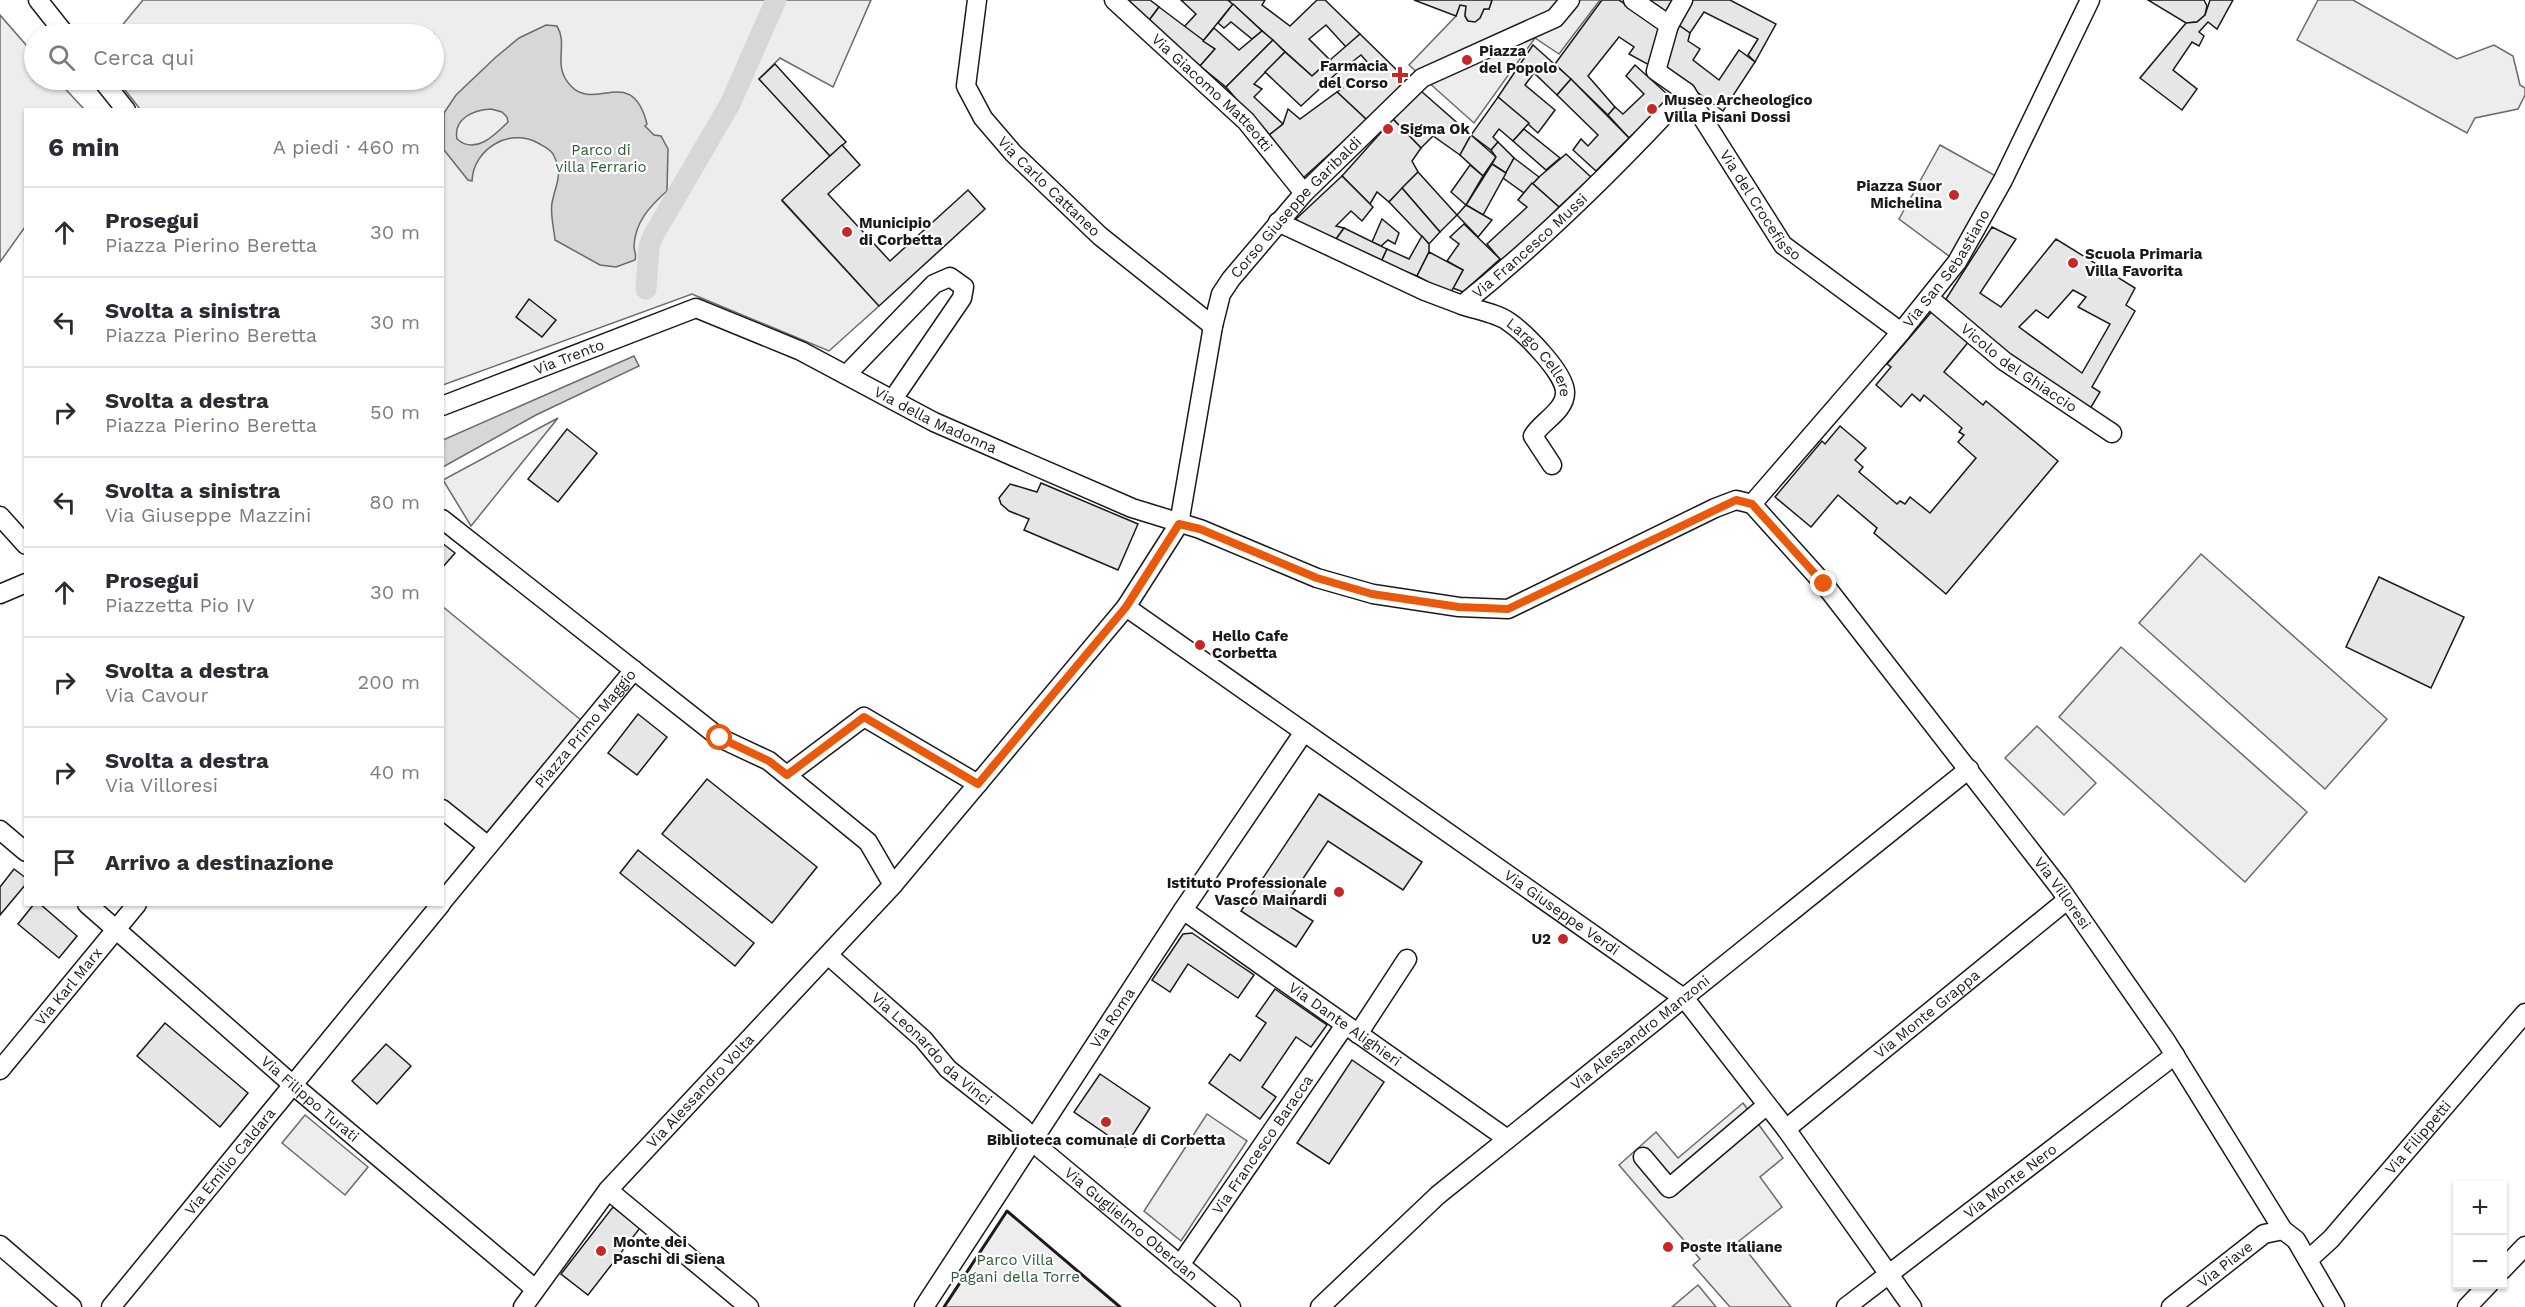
<!DOCTYPE html>
<html lang="it">
<meta charset="utf-8">
<style>
:root{--surface:#fff;--page:#f2f2f3;--text:#2b2b33;--muted:#7c7c81;--line:#e1e1e2}
body{margin:0;font-family:"Work Sans",sans-serif;background:var(--page);color:var(--text)}
.controls{position:absolute;right:18px;bottom:18px;display:grid;overflow:hidden;border-radius:0px;box-shadow:0 2px 4px #0004}
.controls button{width:54px;height:54px;display:grid;place-items:center;padding:0;border:0;border-bottom:2px solid var(--line);background:var(--surface);color:var(--text);font:30px sans-serif}
.stop{position:absolute;width:18px;height:18px;margin:-14px;border:4px solid #ea580c;border-radius:50%;background:#fff}
.stop.end{background:#ea580c;border-color:#fff;box-shadow:0 2px 6px #0008}
.list{margin:0;padding:0;list-style:none}
h2{display:flex;justify-content:space-between;align-items:center;height:78px;margin:0;padding:0 24px;font-size:26px}
h2 small{font-size:20px;font-weight:400;color:var(--muted)}
.list li{display:grid;grid-template-columns:39px 1fr auto;gap:18px;align-items:center;box-sizing:border-box;height:90px;padding:0 24px;border-top:2px solid var(--line)}
.list b{display:block;font-size:22px;white-space:nowrap}
.list p{margin:0;font-size:20px;white-space:nowrap;color:var(--muted)}
.list em{font-size:20px;font-style:normal;color:var(--muted)}
.icon{flex:none;width:33px;height:33px;fill:none;stroke:currentColor;stroke-width:2;stroke-linecap:round;stroke-linejoin:round}
.map{position:relative;flex:none;width:2525px;height:1307px;overflow:hidden}
.search{position:absolute;background:var(--surface);box-shadow:0 2px 4px #0004;left:24px;top:24px;width:420px;height:66px;display:flex;align-items:center;gap:15px;box-sizing:border-box;padding:0 21px;border-radius:33px;color:var(--muted);font-size:22px}
.panel{position:absolute;background:var(--surface);box-shadow:0 2px 4px #0004;left:24px;top:108px;width:420px;height:798px;border-radius:0px}
.map>svg:first-child{display:block}
.built{fill:#ededed;stroke:#6a6a6a;stroke-width:1.5}
.water{fill:#d7d7d7;stroke:#6a6a6a;stroke-width:1.5;fill-rule:evenodd}
.lines{fill:none;stroke-linecap:round;stroke-linejoin:round}
.canal{stroke:#d7d7d7;stroke-width:21}
.building{fill:#e6e6e6;stroke:#1a1a1a;stroke-width:1.5;fill-rule:evenodd}
.street-casing{stroke:#1a1a1a;stroke-width:21}
.street{stroke:#fff;stroke-width:18}
.wall{stroke:#1a1a1a;stroke-width:3}
.route{stroke:#ea580c;stroke-width:8}
.poi-dot{fill:#c62828;stroke:#fff;stroke-width:2}
.labels{text-anchor:middle;stroke-width:4.5;stroke-linejoin:round;paint-order:stroke}
.poi-label{font-size:15px;font-weight:bold;fill:#1a1a1a;stroke:#fff;text-anchor:start}
.street-label{font-size:15px;fill:#1a1a1a;stroke:#fff}
.park-label{font-size:15px;fill:#2b5a34;stroke:#fff}
</style>
<div class="map">
<svg width="2525" height="1307" viewBox="0 0 2525 1307">
<rect width="100%" height="100%" fill="#fff"/>
<g class="built">
<path d="M143,0H871L833,87L780,58L759,79L830,156L782,201L879,306L829,351L692,294L443,385L442,110L140,109L117,80H434V34H115Z"/>
<path d="M1492,0H1600L1559,54L1535,38L1474,123L1409,65L1456,16L1460,5L1466,6L1465,16L1468,21H1475L1480,18L1484,9H1489Z"/>
<path d="M2318,0H2353L2457,59L2494,45L2513,56L2520,85L2525,88V95L2518,109L2475,118L2467,133L2297,40Z"/>
<path d="M0,15L34,54V80H57L84,109L26,110L25,227L0,262Z"/>
<path d="M1940,145L2003,180L1957,262L1899,219Z"/>
<path d="M558,418L471,526L443,480Z"/>
<path d="M2201,554L2387,719L2325,789L2139,623Z"/>
<path d="M442,606L581,720L486,836L443,801Z"/>
<path d="M2121,647L2307,812L2245,882L2059,717Z"/>
<path d="M2037,726L2096,783L2064,815L2005,758Z"/>
<path d="M1743,1103L1783,1158L1760,1177L1782,1207L1739,1241L1791,1307H1730L1693,1265L1700,1259L1619,1165L1656,1132L1678,1158Z"/>
<path d="M1207,1114L1247,1141L1181,1241L1144,1211Z"/>
<path d="M305,1115L368,1167L345,1195L282,1143Z"/>
<path d="M1007,1211L1112,1300L1120,1307H944Z"/>
<path d="M1698,1285L1716,1307H1672Z"/>
</g>
<g class="water">
<path d="M546,25L557,26C569,46 551,65 571,86C595,112 632,64 647,124L645,126L654,135L661,136L668,149L667,191C650,206 635,222 634,246C634,252 637,254 635,260L616,267L600,265L555,240C554,229 550,214 552,203C556,182 564,175 553,154C550,149 543,146 538,143C510,127 473,149 472,181L468,180L444,150V113L456,95L496,57L519,38ZM491,109L502,112L507,117L508,122C494,136 475,155 457,139C453,118 474,110 491,109Z"/>
<path d="M634,356L639,366L536,415L443,467V440Z"/>
</g>
<g class="lines">
<path class="canal" d="M646,289L649,247L653,236L730,104L776,0"/>
</g>
<g class="building">
<path d="M1124,0H1150L1159,7L1147,23Z"/>
<path d="M1181,0H1228L1233,4L1203,41L1184,27L1196,14Z"/>
<path d="M1228,0H1265L1262,5L1290,26L1317,0H1325L1360,34L1346,47L1326,25L1309,39L1330,60L1312,76Z"/>
<path d="M1414,0H1492L1489,9H1484L1480,18L1475,22L1468,21L1465,16L1466,6L1460,5L1456,16Z"/>
<path d="M1602,0H1619L1659,26L1649,65L1629,54L1634,47L1619,37L1588,76L1615,107L1608,115L1555,64Z"/>
<path d="M1644,0H1677L1667,16Z"/>
<path d="M1691,0H1730L1776,24L1755,62L1748,55L1758,39L1704,12L1690,33L1677,24Z"/>
<path d="M2148,0H2204L2207,6L2205,15L2197,22L2186,23Z"/>
<path d="M2210,0H2233L2217,29L2208,22L2199,32L2204,36L2199,46L2192,42L2173,70L2197,89L2182,110L2140,78L2186,23L2197,22L2205,15Z"/>
<path d="M1233,4L1262,31L1252,39L1231,22L1224,28L1218,23Z"/>
<path d="M1159,7L1215,49L1200,66L1147,23Z"/>
<path d="M1677,24L1690,33L1688,41L1700,49L1693,60L1719,80L1739,50L1755,62L1723,111L1664,68Z"/>
<path d="M1214,28L1239,50L1262,31L1273,40L1226,87L1200,66L1215,49L1203,41Z"/>
<path d="M1360,34L1407,80L1367,120L1337,92L1343,88L1331,78L1339,71L1330,60ZM1361,55L1368,63L1359,70L1352,62Z"/>
<path d="M1273,40L1285,52L1254,84L1262,89L1254,97L1283,124L1268,136L1226,87Z"/>
<path d="M1533,45L1571,79L1557,95L1534,73L1525,85L1555,110L1538,133L1498,97Z"/>
<path d="M1285,52L1312,76L1330,60L1339,71L1301,106L1265,72Z"/>
<path d="M775,64L846,142L830,156L759,79Z"/>
<path d="M1635,65L1667,94V102L1629,138L1608,115L1615,107L1623,114L1644,94L1626,76Z"/>
<path d="M1571,79L1629,138L1596,171L1573,150L1581,139L1588,146L1598,135L1557,95Z"/>
<path d="M1421,91L1471,135L1460,155L1433,136L1421,148L1393,119Z"/>
<path d="M1337,92L1367,120L1302,179L1268,136L1283,124L1288,109L1300,119Z"/>
<path d="M1498,97L1529,123L1513,141L1499,129L1493,137L1498,142L1491,150L1471,135Z"/>
<path d="M1393,119L1421,148L1412,161L1418,172L1389,202L1377,192L1370,204L1342,176Z"/>
<path d="M1524,129L1560,158L1546,170L1513,141Z"/>
<path d="M1471,135L1496,157L1483,176L1460,155Z"/>
<path d="M1498,142L1514,158L1506,173L1492,164L1496,157L1491,150Z"/>
<path d="M842,145L860,165L828,194L890,261L968,190L985,209L879,306L782,200Z"/>
<path d="M1566,154L1591,177L1559,207L1532,183Z"/>
<path d="M1514,158L1539,177L1524,193L1503,178Z"/>
<path d="M1492,164L1506,173L1483,215L1466,205Z"/>
<path d="M1470,165L1483,176L1466,205L1451,192Z"/>
<path d="M1418,172L1457,215L1440,232L1402,188Z"/>
<path d="M1342,176L1373,207L1362,221L1351,211L1336,226L1344,228L1334,242L1309,233L1296,219Z"/>
<path d="M1532,183L1559,207L1504,264L1487,244L1527,207L1518,200Z"/>
<path d="M1402,188L1440,232L1429,244L1389,202Z"/>
<path d="M1466,205L1492,220L1478,237L1457,215Z"/>
<path d="M1382,219L1399,233L1395,244L1388,240L1381,246L1372,242Z"/>
<path d="M1464,224L1500,259L1463,292L1453,288L1463,270L1447,261L1459,244L1450,237Z"/>
<path d="M1992,227L2016,239L1980,293L2001,307L2056,239L2135,288L2126,305L2135,311L2092,387L2100,392L2090,409L1989,341L1946,299ZM2073,290L2086,297L2078,307L2110,324L2082,373L2019,327L2036,310L2048,318Z"/>
<path d="M1344,228L1387,249L1381,262L1334,242Z"/>
<path d="M1422,236L1429,244V252L1417,276L1381,262L1387,249L1409,259Z"/>
<path d="M1429,252L1463,270L1450,294L1417,276Z"/>
<path d="M529,299L556,320L542,337L516,317Z"/>
<path d="M1934,309L1970,340L1944,372L1983,405L1986,401L2058,461L1946,594L1874,533L1877,528L1838,495L1811,527L1775,497L1822,441L1825,444L1840,426L1866,448L1855,460L1863,467L1859,472L1897,504L1900,501L1905,504L1910,497L1930,513L1976,458L1958,442L1964,435L1959,432L1962,428L1924,395L1920,401L1912,394L1901,407L1876,385L1891,367L1887,364Z"/>
<path d="M567,429L597,453L558,502L528,479Z"/>
<path d="M1041,483L1138,524L1118,570L1024,530L1029,519L1009,511L1001,504L999,498L1010,484L1037,492Z"/>
<path d="M442,543L455,553L442,568Z"/>
<path d="M2379,577L2464,617L2431,688L2346,647Z"/>
<path d="M638,714L667,737L637,775L608,753Z"/>
<path d="M707,779L817,867L772,923L662,834Z"/>
<path d="M1319,794L1422,862L1403,890L1328,841L1286,904L1313,921L1296,947L1241,911Z"/>
<path d="M638,850L754,943L735,966L620,873Z"/>
<path d="M14,869L26,878V884L0,915V887Z"/>
<path d="M34,904H40L77,936L59,958L18,924Z"/>
<path d="M1192,933L1254,975L1238,998L1188,964L1170,992L1152,980L1183,934Z"/>
<path d="M1275,989L1327,1025L1311,1047L1296,1037L1262,1087L1276,1097L1260,1119L1209,1083L1230,1054L1240,1061L1266,1023L1256,1016Z"/>
<path d="M165,1023L248,1093L220,1127L137,1056Z"/>
<path d="M386,1044L411,1066L377,1104L352,1081Z"/>
<path d="M1352,1060L1384,1082L1329,1164L1297,1143Z"/>
<path d="M1100,1074L1150,1108L1125,1147L1074,1112Z"/>
<path d="M613,1207L640,1228L588,1295L561,1274Z"/>
</g>
<g class="lines">
<defs>
<g id="street">
<path d="M38,0L65,34"/>
<path id="s1" d="M977,0L966,86L983,118L1013,153L1100,236L1213,326"/>
<path id="s2" d="M1114,0L1246,121L1304,193"/>
<path id="s3" d="M1633,0L1669,25L1656,71L1686,92L1783,245L1901,332"/>
<path d="M1669,25L1683,0"/>
<path d="M102,80L126,110"/>
<path id="s4" d="M1278,222L1425,291L1462,305C1543,240 1616,168 1686,92"/>
<path id="s5" d="M1929,298L2004,361L2112,433"/>
<path id="s6" d="M1462,305C1476,310 1497,313 1509,322C1525,333 1566,374 1565,393C1565,411 1541,422 1533,436L1552,465"/>
<path d="M847,374L934,284L950,277L964,287L962,298L893,399"/>
<path id="s7" d="M442,406L696,308L801,351L934,422L1132,508L1200,529L1317,578L1373,594L1459,607L1508,609L1715,508L1736,500L1752,504"/>
<path id="s8" d="M1752,504L1824,584L2059,887L2166,1041L2283,1230L2296,1240L2335,1307"/>
<path id="s9" d="M1752,504L1901,332L1957,262L2003,180L2090,0"/>
<path d="M0,516L26,545"/>
<path d="M442,519L720,738L769,761L868,842L893,885"/>
<path d="M0,594L26,583"/>
<path id="s10" d="M1126,607L1685,999L1786,1129L1912,1307"/>
<path d="M787,775L864,717L978,784"/>
<path d="M442,809L488,846"/>
<path d="M0,830L26,852"/>
<path id="s11" d="M442,902L634,670"/>
<path id="s12" d="M87,904L293,1085L534,1288"/>
<path id="s13" d="M1183,910L1506,1138"/>
<path id="s14" d="M828,955L923,1039L948,1069L1023,1128L1042,1150L1231,1307"/>
<path d="M1358,1034L1407,959"/>
<path id="s15" d="M0,1070L137,904"/>
<path id="s16" d="M1786,1129L2067,900"/>
<path d="M1643,1157L1669,1188L1767,1105"/>
<path d="M608,1190L749,1307"/>
<path d="M0,1245L72,1307"/>
<path id="s17" d="M2308,1260L2331,1239L2525,1013"/>
<path id="s18" d="M1180,1265L1345,1025"/>
<path d="M2502,1270L2525,1246"/>
<path id="s19" d="M111,1307L441,904"/>
<path id="s20" d="M523,1307L608,1190L893,885L1126,607L1179,524L1213,326L1221,294L1231,279L1304,193L1422,78L1555,18L1570,0"/>
<path id="s21" d="M924,1307L1183,910L1304,732"/>
<path id="s22" d="M1320,1307L1438,1195L1969,769"/>
<path id="s23" d="M1846,1307L2175,1055"/>
<path id="s24" d="M2171,1307L2264,1234L2283,1230"/>
<path d="M2467,1307L2489,1284"/>
</g>
</defs>
<use href="#street" class="street-casing"/>
<use href="#street" class="street"/>
<path class="wall" d="M944,1307L1007,1211L1120,1307"/>
</g>
<g class="lines">
<path class="route" d="M720,738L769,761L787,775L864,717L978,784L1126,607L1179,524L1200,529L1317,578L1372,594L1459,607L1508,609L1736,500L1752,504L1824,584"/>
</g>
<g class="poi-dot">
<circle cx="1467" cy="60" r="6"/>
<path d="M1397 66h6v6h6v6h-6v6h-6v-6h-6v-6h6z"/>
<circle cx="1652" cy="109" r="6"/>
<circle cx="1388" cy="129" r="6"/>
<circle cx="1954" cy="195" r="6"/>
<circle cx="847" cy="232" r="6"/>
<circle cx="2073" cy="263" r="6"/>
<circle cx="1200" cy="645" r="6"/>
<circle cx="1339" cy="892" r="6"/>
<circle cx="1563" cy="939" r="6"/>
<circle cx="1106" cy="1122" r="6"/>
<circle cx="1668" cy="1247" r="6"/>
<circle cx="601" cy="1251" r="6"/>
</g>
<g class="labels">
<g class="poi-label">
<text x="1479" y="56">Piazza<tspan x="1479" dy="17">del Popolo</tspan></text>
<text x="1388" y="71" text-anchor="end">Farmacia<tspan x="1388" dy="17">del Corso</tspan></text>
<text x="1664" y="105">Museo Archeologico<tspan x="1664" dy="17">Villa Pisani Dossi</tspan></text>
<text x="1400" y="134">Sigma Ok</text>
<text x="1942" y="191" text-anchor="end">Piazza Suor<tspan x="1942" dy="17">Michelina</tspan></text>
<text x="859" y="228">Municipio<tspan x="859" dy="17">di Corbetta</tspan></text>
<text x="2085" y="259">Scuola Primaria<tspan x="2085" dy="17">Villa Favorita</tspan></text>
<text x="1212" y="641">Hello Cafe<tspan x="1212" dy="17">Corbetta</tspan></text>
<text x="1327" y="888" text-anchor="end">Istituto Professionale<tspan x="1327" dy="17">Vasco Mainardi</tspan></text>
<text x="1551" y="944" text-anchor="end">U2</text>
<text x="1106" y="1145" text-anchor="middle">Biblioteca comunale di Corbetta</text>
<text x="613" y="1247">Monte dei<tspan x="613" dy="17">Paschi di Siena</tspan></text>
<text x="1680" y="1252">Poste Italiane</text>
</g>
<g class="street-label">
<text dy="5" stroke="none"><textPath href="#s2" startOffset="135">Via Giacomo Matteotti</textPath></text>
<text dy="5" stroke="none"><textPath href="#s1" startOffset="218">Via Carlo Cattaneo</textPath></text>
<text dy="5" stroke="none"><textPath href="#s3" startOffset="264">Via del Crocefisso</textPath></text>
<text dy="5" stroke="none"><textPath href="#s20" startOffset="1372">Corso Giuseppe Garibaldi</textPath></text>
<text dy="5" stroke="none"><textPath href="#s4" startOffset="292">Via Francesco Mussi</textPath></text>
<text dy="5" stroke="none"><textPath href="#s9" startOffset="306">Via San Sebastiano</textPath></text>
<text dy="5" stroke="none"><textPath href="#s7" startOffset="136">Via Trento</textPath></text>
<text dy="5" stroke="none"><textPath href="#s6" startOffset="98">Largo Cellere</textPath></text>
<text dy="5" stroke="none"><textPath href="#s5" startOffset="114">Vicolo del Ghiaccio</textPath></text>
<text dy="5" stroke="none"><textPath href="#s7" startOffset="537">Via della Madonna</textPath></text>
<text dy="5" stroke="none"><textPath href="#s11" startOffset="225">Piazza Primo Maggio</textPath></text>
<text dy="5" stroke="none"><textPath href="#s8" startOffset="498">Via Villoresi</textPath></text>
<text dy="5" stroke="none"><textPath href="#s10" startOffset="532">Via Giuseppe Verdi</textPath></text>
<text dy="5" stroke="none"><textPath href="#s15" startOffset="108">Via Karl Marx</textPath></text>
<text dy="5" stroke="none"><textPath href="#s16" startOffset="182">Via Monte Grappa</textPath></text>
<text dy="5" stroke="none"><textPath href="#s21" startOffset="345">Via Roma</textPath></text>
<text dy="5" stroke="none"><textPath href="#s13" startOffset="198">Via Dante Alighieri</textPath></text>
<text dy="5" stroke="none"><textPath href="#s22" startOffset="422">Via Alessandro Manzoni</textPath></text>
<text dy="5" stroke="none"><textPath href="#s14" startOffset="140">Via Leonardo da Vinci</textPath></text>
<text dy="5" stroke="none"><textPath href="#s20" startOffset="280">Via Alessandro Volta</textPath></text>
<text dy="5" stroke="none"><textPath href="#s12" startOffset="296">Via Filippo Turati</textPath></text>
<text dy="5" stroke="none"><textPath href="#s17" startOffset="165">Via Filippetti</textPath></text>
<text dy="5" stroke="none"><textPath href="#s18" startOffset="146">Via Francesco Baracca</textPath></text>
<text dy="5" stroke="none"><textPath href="#s19" startOffset="188">Via Emilio Caldara</textPath></text>
<text dy="5" stroke="none"><textPath href="#s23" startOffset="207">Via Monte Nero</textPath></text>
<text dy="5" stroke="none"><textPath href="#s14" startOffset="406">Via Guglielmo Oberdan</textPath></text>
<text dy="5" stroke="none"><textPath href="#s24" startOffset="69">Via Piave</textPath></text>
</g>
<g class="park-label">
<text x="601" y="155">Parco di<tspan x="601" dy="17">villa Ferrario</tspan></text>
<text x="1015" y="1265">Parco Villa<tspan x="1015" dy="17">Pagani della Torre</tspan></text>
</g>
</g>
</svg>
<div class="controls">
<button>+</button>
<button>−</button>
</div>
<div class="stop" style="left:720px;top:738px"></div>
<div class="stop end" style="left:1824px;top:584px"></div>
<div class="search"><svg class="icon" aria-label="search" viewBox="0 0 24 24"><circle cx="10" cy="10" r="6"/><path d="M15 15l6 6"/></svg>Cerca qui</div>
<section class="panel">
<h2>6 min<small>A piedi · 460 m</small></h2>
<ul class="list">
<li><svg class="icon" aria-label="ahead" viewBox="0 0 24 24"><path d="M12 20V5M6 11l6-6 6 6"/></svg><div><b>Prosegui</b><p>Piazza Pierino Beretta</p></div><em>30 m</em></li>
<li><svg class="icon" aria-label="left" viewBox="0 0 24 24"><path d="M17 20v-9H6M10 6l-5 5 5 5"/></svg><div><b>Svolta a sinistra</b><p>Piazza Pierino Beretta</p></div><em>30 m</em></li>
<li><svg class="icon" aria-label="right" viewBox="0 0 24 24"><path d="M7 20v-9h11M14 6l5 5-5 5"/></svg><div><b>Svolta a destra</b><p>Piazza Pierino Beretta</p></div><em>50 m</em></li>
<li><svg class="icon" aria-label="left" viewBox="0 0 24 24"><path d="M17 20v-9H6M10 6l-5 5 5 5"/></svg><div><b>Svolta a sinistra</b><p>Via Giuseppe Mazzini</p></div><em>80 m</em></li>
<li><svg class="icon" aria-label="ahead" viewBox="0 0 24 24"><path d="M12 20V5M6 11l6-6 6 6"/></svg><div><b>Prosegui</b><p>Piazzetta Pio IV</p></div><em>30 m</em></li>
<li><svg class="icon" aria-label="right" viewBox="0 0 24 24"><path d="M7 20v-9h11M14 6l5 5-5 5"/></svg><div><b>Svolta a destra</b><p>Via Cavour</p></div><em>200 m</em></li>
<li><svg class="icon" aria-label="right" viewBox="0 0 24 24"><path d="M7 20v-9h11M14 6l5 5-5 5"/></svg><div><b>Svolta a destra</b><p>Via Villoresi</p></div><em>40 m</em></li>
<li><svg class="icon" aria-label="arrive" viewBox="0 0 24 24"><path d="M6 21V4h12l-3 4 3 4H6"/></svg><div><b>Arrivo a destinazione</b></div></li>
</ul>
</section>
</div>
